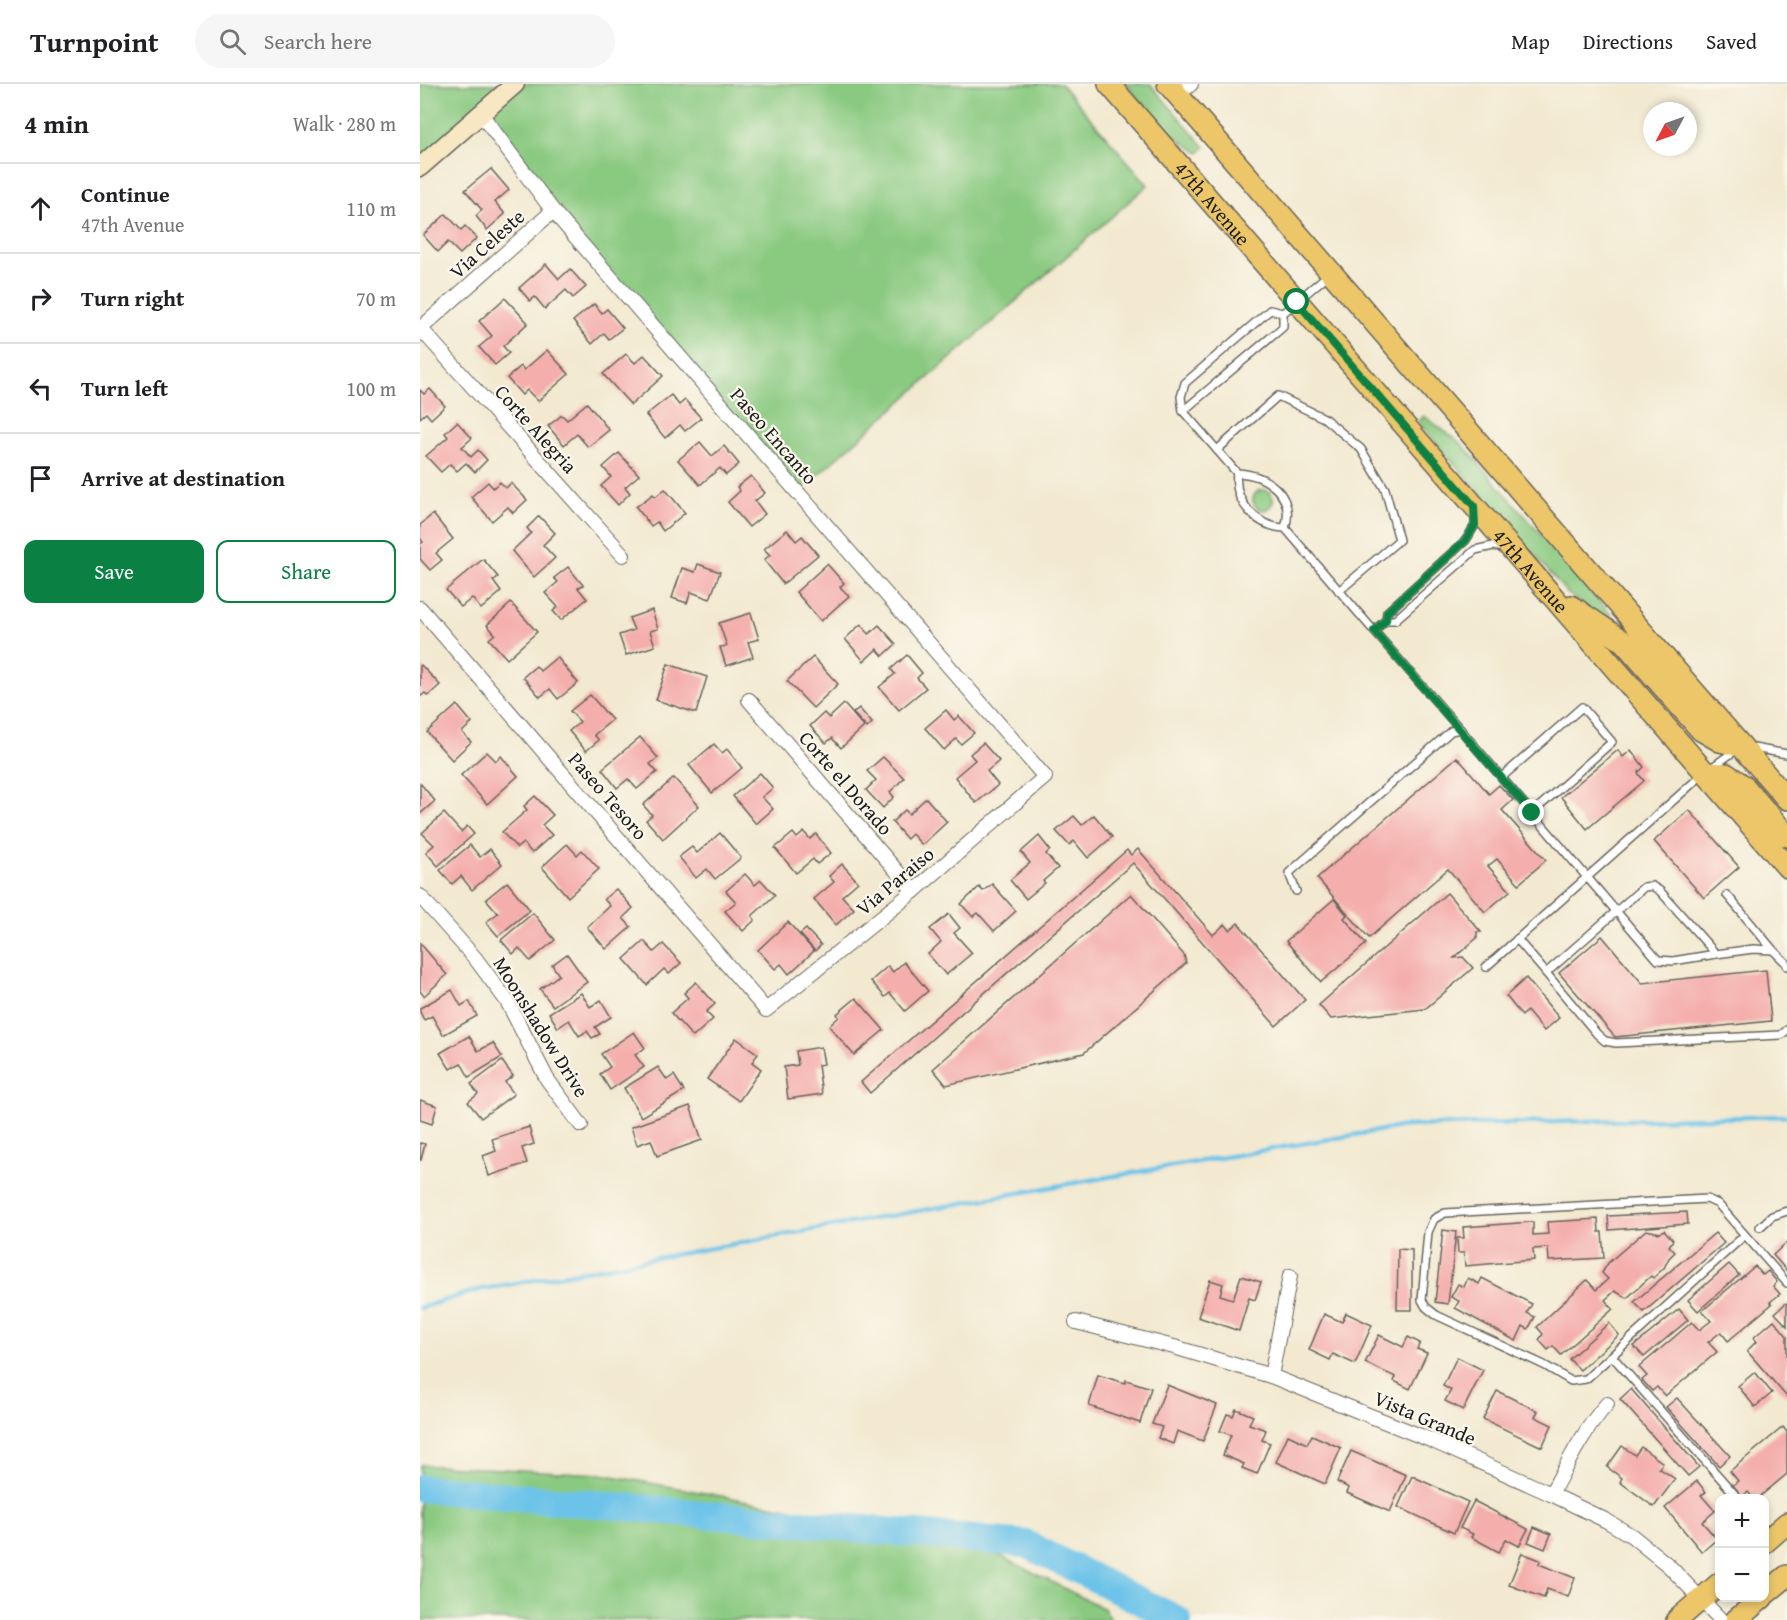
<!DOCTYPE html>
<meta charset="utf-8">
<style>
:root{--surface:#fff;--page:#f6f6f6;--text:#202124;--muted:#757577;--line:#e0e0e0;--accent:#0b8043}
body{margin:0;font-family:"Gentium Book Plus",serif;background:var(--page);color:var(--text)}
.controls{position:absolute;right:18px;bottom:18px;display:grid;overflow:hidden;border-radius:12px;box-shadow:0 3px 9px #0003}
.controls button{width:54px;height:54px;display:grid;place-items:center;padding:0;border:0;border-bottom:2px solid var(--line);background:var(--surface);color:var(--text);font:30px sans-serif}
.compass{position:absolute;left:1223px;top:18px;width:54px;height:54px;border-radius:50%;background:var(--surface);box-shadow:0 3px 9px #0003;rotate:229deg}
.stop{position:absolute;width:18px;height:18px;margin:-14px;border:4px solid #0b8043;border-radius:50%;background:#fff}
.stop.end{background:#0b8043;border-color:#fff;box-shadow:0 2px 6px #0008}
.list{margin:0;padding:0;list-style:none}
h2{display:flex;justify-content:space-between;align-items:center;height:78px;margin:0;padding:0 24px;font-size:26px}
h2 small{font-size:20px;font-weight:400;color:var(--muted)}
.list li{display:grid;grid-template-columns:39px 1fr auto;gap:18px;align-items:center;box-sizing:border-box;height:90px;padding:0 24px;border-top:2px solid var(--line)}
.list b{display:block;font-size:22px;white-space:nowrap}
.list p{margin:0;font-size:20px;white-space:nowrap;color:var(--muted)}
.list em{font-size:20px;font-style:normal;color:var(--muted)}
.actions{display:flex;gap:12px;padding:18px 24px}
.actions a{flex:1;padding:14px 0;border:2px solid var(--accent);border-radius:12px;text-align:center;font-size:21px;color:var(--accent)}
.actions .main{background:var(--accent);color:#fff}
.icon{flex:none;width:33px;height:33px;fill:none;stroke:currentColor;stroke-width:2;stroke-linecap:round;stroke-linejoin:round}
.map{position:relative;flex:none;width:1367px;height:1536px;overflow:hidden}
header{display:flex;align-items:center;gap:36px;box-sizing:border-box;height:84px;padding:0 30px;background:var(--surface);border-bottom:2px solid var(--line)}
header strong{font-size:28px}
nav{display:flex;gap:33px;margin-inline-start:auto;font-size:21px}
.search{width:420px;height:54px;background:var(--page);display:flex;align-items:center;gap:15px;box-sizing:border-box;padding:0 21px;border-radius:33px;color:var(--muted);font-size:22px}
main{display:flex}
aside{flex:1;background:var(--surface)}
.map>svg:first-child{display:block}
.green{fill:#89c980;stroke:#52724e;stroke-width:1.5}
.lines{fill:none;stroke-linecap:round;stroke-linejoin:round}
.stream{stroke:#6cc3e9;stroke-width:4.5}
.river{stroke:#6cc3e9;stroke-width:28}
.building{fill:#f4aeac}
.lane-casing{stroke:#67645b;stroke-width:10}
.street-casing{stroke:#67645b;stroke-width:16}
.secondary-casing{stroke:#67645b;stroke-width:21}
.primary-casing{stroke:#67645b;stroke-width:24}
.lane{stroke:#fff;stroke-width:7}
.street{stroke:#fff;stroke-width:14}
.secondary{stroke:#f7e8c3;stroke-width:18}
.primary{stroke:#ecc669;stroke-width:21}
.route{stroke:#0b8043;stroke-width:8}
.labels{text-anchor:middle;stroke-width:4.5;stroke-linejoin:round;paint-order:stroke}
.street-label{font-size:20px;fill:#1c1c1c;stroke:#fbf7ec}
</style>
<header>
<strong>Turnpoint</strong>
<div class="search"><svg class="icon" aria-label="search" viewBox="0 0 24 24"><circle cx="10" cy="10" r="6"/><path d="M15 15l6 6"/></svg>Search here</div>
<nav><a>Map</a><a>Directions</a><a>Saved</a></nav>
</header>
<main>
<aside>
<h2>4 min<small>Walk · 280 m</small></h2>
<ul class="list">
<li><svg class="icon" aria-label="ahead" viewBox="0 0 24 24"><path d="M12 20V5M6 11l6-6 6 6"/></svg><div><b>Continue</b><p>47th Avenue</p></div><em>110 m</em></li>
<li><svg class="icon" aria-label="right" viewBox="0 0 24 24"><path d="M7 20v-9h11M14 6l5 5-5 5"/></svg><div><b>Turn right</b></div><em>70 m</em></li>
<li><svg class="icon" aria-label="left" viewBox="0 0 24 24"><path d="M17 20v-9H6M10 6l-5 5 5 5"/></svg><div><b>Turn left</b></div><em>100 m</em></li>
<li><svg class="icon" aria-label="arrive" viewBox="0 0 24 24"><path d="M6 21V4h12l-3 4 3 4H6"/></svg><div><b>Arrive at destination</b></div></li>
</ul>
<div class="actions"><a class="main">Save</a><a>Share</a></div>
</aside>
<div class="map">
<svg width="1367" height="1536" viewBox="0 0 1367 1536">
<rect width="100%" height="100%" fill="#fbf7ec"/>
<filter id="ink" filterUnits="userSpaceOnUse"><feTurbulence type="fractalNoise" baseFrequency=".0167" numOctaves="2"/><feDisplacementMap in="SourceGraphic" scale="12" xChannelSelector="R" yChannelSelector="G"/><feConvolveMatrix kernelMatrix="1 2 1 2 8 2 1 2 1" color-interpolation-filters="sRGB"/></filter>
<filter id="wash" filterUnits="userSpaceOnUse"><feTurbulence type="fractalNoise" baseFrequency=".008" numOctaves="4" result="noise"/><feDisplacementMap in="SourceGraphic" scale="24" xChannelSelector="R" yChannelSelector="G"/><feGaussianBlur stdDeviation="1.35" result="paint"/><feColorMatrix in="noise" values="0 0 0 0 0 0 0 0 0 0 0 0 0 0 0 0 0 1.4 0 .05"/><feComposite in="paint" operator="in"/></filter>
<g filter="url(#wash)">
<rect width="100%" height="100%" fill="#f2e9d0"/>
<g class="green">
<path d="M0,0H641L728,101L377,409L133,127L62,30L0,83Z"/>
<path d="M706,0H730L785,63L779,69L743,44Z"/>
<path d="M1004,332L1042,360L1192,532L1186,538L1148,510L998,338Z"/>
<circle cx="843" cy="416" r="10"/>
<path d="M0,1381L181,1390L553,1458L685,1525L690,1536H0Z"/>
</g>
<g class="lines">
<path class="stream" d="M0,1224L58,1206L648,1100L986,1042L1367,1032"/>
<path class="river" d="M0,1404L606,1460L758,1536"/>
</g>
<g id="blocks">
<g class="building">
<path d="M71,85L89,106L75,118L85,130L67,146L56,132L62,126L45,106Z"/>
<path d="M26,130L41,146L45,142L57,154L40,170L28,158L18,168L3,151Z"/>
<path d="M126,180L139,195L150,185L166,203L153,214L146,206L125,225L115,213L110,217L99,204Z"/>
<path d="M85,214L108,239L83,262L89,269L75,281L59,263L72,252L59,237Z"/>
<path d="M174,220L182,229L187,225L203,244L189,255L184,249L172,260L153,237Z"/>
<path d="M127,266L149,290L118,317L107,306L102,311L87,294L101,282L104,286Z"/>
<path d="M206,270L215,279L224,271L243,292L211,321L183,290Z"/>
<path d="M10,305L25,322L11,335L6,329L0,334V306L4,310Z"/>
<path d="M251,311L259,321L265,316L281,334L265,347L260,341L245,354L226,331Z"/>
<path d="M167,319L189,346L168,363L157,350L144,361L128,342L142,331L147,336Z"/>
<path d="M37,338L52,354L42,363L51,373L58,366L67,376L55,388L46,379L37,387L30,380L21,388L6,372L28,353L25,349Z"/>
<path d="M280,358L292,372L304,362L319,380L306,391L300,384L280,401L258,376Z"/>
<path d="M199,369L219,391L205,403L210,409L198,421L181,402L191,393L183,383Z"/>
<path d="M331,392L345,409L335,417L345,430L329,443L308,418L320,407L317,403Z"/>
<path d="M68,398L73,404L80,398L86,404L91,399L107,416L93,429L88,423L72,437L51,413Z"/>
<path d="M245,405L265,429L243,447L237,438L231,442L216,423L233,410L235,413Z"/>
<path d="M13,430L33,455L16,469L22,476L10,486L0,475V460L3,458L0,454V441Z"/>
<path d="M119,432L135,449L123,461L135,474L114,493L92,467L111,449L107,444Z"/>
<path d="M367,446L376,457L382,452L398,471L363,500L344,476L350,471L344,465Z"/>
<path d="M63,475L78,493L73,497L81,508L61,525L52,514L41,523L26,506Z"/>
<path d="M278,480L300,488L290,515L271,508L267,519L252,514L262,484L275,488Z"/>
<path d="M407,480L424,499L420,503L429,512L401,537L376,508Z"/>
<path d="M148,483L163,501L158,504L167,515L141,536L133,527L138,523L125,509L138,498L134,494Z"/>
<path d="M91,519L117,548L87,575L69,555L75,550L67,541Z"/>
<path d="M232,526L238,545L230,547L235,562L206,571L199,551L214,546L209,534Z"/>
<path d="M331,529L339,555L328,558L333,573L306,582L300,563L307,562L299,539Z"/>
<path d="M441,540L449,550L459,541L476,560L463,572L457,565L444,577L425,555Z"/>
<path d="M487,571L502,589L497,594L506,604L479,626L459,603L475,590L471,585Z"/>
<path d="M137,573L158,599L138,615L130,605L120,613L103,593L116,582L120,587Z"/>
<path d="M393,573L418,600L393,624L367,597Z"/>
<path d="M248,580L287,593L276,629L236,616Z"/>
<path d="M1,581L20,601L8,612L5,609L0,613V582Z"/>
<path d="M170,611L192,636L174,651L179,656L166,667L149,647L160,638L150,627Z"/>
<path d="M424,620L444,643L421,664L412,654L406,659L390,642L404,629L409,634Z"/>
<path d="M37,621L52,639L42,648L51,658L32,676L7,648Z"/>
<path d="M439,624L452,639L447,644L433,629Z"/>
<path d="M526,626L534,636L539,632L554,649L541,660L536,655L524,666L505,644Z"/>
<path d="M220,653L238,674L230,680L237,688L217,705L208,695L197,704L182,685Z"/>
<path d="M563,659L579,677L567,687L578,701L556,719L535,693L555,676L550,670Z"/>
<path d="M294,660L302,669L307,665L322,684L292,709L269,681Z"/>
<path d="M1198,666L1203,673L1211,666L1224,683L1218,689L1224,697L1167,745L1141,713Z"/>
<path d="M67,668L76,677L81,672L98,692L67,720L41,691Z"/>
<path d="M463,673L484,694L470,708L474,713L463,724L446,706L456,696L447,687Z"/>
<path d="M1037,673L1069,710L1079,701L1093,716L1082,726L1126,776L1099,800L1077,775L1068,782L1090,807L1065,828L1028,785L949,854L897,794Z"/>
<path d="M340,689L353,704L342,713L353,725L336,740L313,712Z"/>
<path d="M254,694L279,722L243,755L226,736L232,731L223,721Z"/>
<path d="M0,699L15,717L0,730Z"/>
<path d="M115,712L133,731L122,741L132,751L112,769L103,759L97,764L82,748L107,726L104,722Z"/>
<path d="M506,714L527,738L502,761L492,750L487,755L472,738L485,726L489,730Z"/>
<path d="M1269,726L1319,783L1284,814L1234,757Z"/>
<path d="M24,729L41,748L47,742L54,750L18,782L6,768L14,761L2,749Z"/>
<path d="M674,731L692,753L668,774L654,757L649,761L636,747L654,732L662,741Z"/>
<path d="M384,748L390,755L396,750L411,769L397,780L393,775L376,789L355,764L373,749L377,754Z"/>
<path d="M300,749L321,774L295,795L287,785L276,794L259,773L272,763L277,769Z"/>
<path d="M619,752L630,766L626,770L638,784L623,797L625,799L606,815L590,796L610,779L601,768Z"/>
<path d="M147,760L157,771L162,766L179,785L148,813L122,783Z"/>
<path d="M50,761L60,773L70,765L82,780L52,806L41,792L32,800L20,786Z"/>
<path d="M718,765L793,851L805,840L810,846L818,839L885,916L856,942L713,779L450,1009L441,998L707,766L711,771Z"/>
<path d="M422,780L438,798L422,812L434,825L416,841L394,815L414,798L409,792Z"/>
<path d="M325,790L335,801L341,796L355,811L332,832L335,836L323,847L305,827L316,818L306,807Z"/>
<path d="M87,798L110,826L78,852L66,838L78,829L66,815Z"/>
<path d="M572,800L596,827L574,847L558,829L553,833L541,820L559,803L563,807Z"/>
<path d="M196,805L213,824L203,834L211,843L186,865L167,843L190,822L184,815Z"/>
<path d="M1027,809L1061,848H1057V854L1034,874L1043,873L1053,884L1005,925L911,935L899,921Z"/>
<path d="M711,810L764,871L766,879L664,969L526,1001L513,985Z"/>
<path d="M914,815L927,831L924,834L946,860L901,898L866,857Z"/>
<path d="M113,829L135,856L110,877L99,864L93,870L81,856Z"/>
<path d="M529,830L540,844L534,849L552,869L526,891L508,870L521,858L510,845Z"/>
<path d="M368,838L394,867L369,890L361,880L355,885L338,866Z"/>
<path d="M386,845L401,861L395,867L380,850Z"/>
<path d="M1182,852L1222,899L1346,886L1351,937L1195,953L1139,889Z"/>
<path d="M224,857L234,868L243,860L261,879L249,890L244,885L227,901L204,875Z"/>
<path d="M0,859L27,891L4,912L0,907Z"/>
<path d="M147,870L167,898L133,922L120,905L139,891L132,881Z"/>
<path d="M484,878L508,907L485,927L470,909L465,913L451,897L468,882L473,888Z"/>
<path d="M1106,894L1139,934L1124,947L1107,927L1102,932L1086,912Z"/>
<path d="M276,898L295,920L286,928L293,935L273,953L251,929L268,914L264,909Z"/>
<path d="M32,906L41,922L49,917L57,932L23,951L12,932L4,936L0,928V924Z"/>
<path d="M161,909L170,923L181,916L191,933L175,943L180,950L172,954L167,947L159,952L149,936L138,944L129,929Z"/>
<path d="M436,914L464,946L434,971L409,942L419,933L417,930Z"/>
<path d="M214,948L225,964L215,971L224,983L190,1006L180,990L190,983L181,970Z"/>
<path d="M49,952L58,967L73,959L82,973L49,993L41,979L30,985L20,969Z"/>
<path d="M316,954L338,970L332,978L341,985L319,1017L287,995Z"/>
<path d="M401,963L404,980L398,981L402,1010L368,1015L364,983L378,981L376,967Z"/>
<path d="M82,977L93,992L85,998L94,1010L61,1034L48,1018L58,1010L51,1000Z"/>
<path d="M238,983L247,996L254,991L264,1007L221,1033L204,1004Z"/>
<path d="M0,1016L17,1022L12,1040L0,1036Z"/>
<path d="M270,1022L282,1056L237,1072L231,1056L217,1061L211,1043Z"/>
<path d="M109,1043L114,1060L102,1064L107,1079L69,1092L63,1072L76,1067L72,1055Z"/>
<path d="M0,1059L5,1060L1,1076H0Z"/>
<path d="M1267,1128L1268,1140L1189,1146L1188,1132Z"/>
<path d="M1178,1135L1179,1148H1182L1184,1174L1129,1177L1128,1164L1113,1165L1114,1176L1045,1182L1044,1169H1038L1037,1154H1044L1043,1143L1113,1138V1151L1128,1150L1127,1138Z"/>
<path d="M1023,1146L1036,1148L1028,1220L1015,1218Z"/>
<path d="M1226,1146L1240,1149L1244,1146L1253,1156L1249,1162L1255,1168L1249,1174L1244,1184L1233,1194L1231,1192L1207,1214L1195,1207L1185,1216L1193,1225L1141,1271L1133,1262L1128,1266L1119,1256L1123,1250L1117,1243L1167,1196L1176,1206L1188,1195L1182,1189L1188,1179Z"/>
<path d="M1295,1149L1304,1159L1224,1228L1214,1218Z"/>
<path d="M1367,1158V1187L1353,1171Z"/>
<path d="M978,1165L992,1166V1226H977Z"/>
<path d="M1309,1180L1319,1191L1278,1227L1268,1216Z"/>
<path d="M1335,1182L1343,1191L1348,1187L1357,1198L1353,1202L1360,1210L1350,1218L1352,1220L1308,1257L1301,1248L1288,1258L1297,1268L1245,1312L1237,1303L1232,1307L1222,1296L1227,1292L1219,1283L1272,1238L1279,1246L1291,1237L1282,1227Z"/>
<path d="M821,1192L841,1198L835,1216L829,1214L819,1247L778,1233L790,1196L803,1200L800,1211L813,1215Z"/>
<path d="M1048,1194L1059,1200L1062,1194L1112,1220L1107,1229L1115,1233L1108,1245L1103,1242L1096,1257L1035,1224L1039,1217L1031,1213L1038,1200L1044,1203Z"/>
<path d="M1366,1219L1367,1220V1242L1355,1229Z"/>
<path d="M1259,1225L1268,1236L1224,1273L1214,1262Z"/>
<path d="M926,1229L952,1241L935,1280L913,1270L910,1276L889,1266L904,1230L922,1238Z"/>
<path d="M1354,1236L1367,1252V1313L1327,1267L1336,1258L1333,1254Z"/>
<path d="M1189,1239L1199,1251L1160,1286L1149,1275Z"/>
<path d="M959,1251L983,1263L988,1253L1000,1259L997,1265L1007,1269L990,1305L974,1297L976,1293L945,1279Z"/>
<path d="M1037,1273L1063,1286L1043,1326L1025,1317L1031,1306L1023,1302Z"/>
<path d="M1335,1288L1352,1309L1335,1323L1318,1302Z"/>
<path d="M678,1291L705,1299L706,1296L731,1304L720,1339L669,1322Z"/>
<path d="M747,1301L797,1321L783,1357L757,1347L753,1360L738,1354L742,1343L732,1340Z"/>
<path d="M1211,1305L1279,1383L1268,1392L1200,1315Z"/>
<path d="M1077,1307L1118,1327L1115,1333L1132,1341L1122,1363L1063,1335Z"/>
<path d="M1257,1314L1310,1372L1299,1382L1246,1323Z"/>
<path d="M816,1325L833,1332L829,1340L846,1346L842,1356L850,1359L837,1390L822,1384L824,1380L803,1371L811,1351L800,1347L807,1330L813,1332Z"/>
<path d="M1363,1343L1367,1348V1390L1338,1414H1333L1328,1408L1322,1412L1313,1401L1318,1397L1310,1387Z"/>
<path d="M868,1351L887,1360L892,1351L921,1364L905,1400L856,1378Z"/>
<path d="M1202,1362L1215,1371L1221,1363L1243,1379L1239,1384L1255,1395L1234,1423L1200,1398L1202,1394L1187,1383Z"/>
<path d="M931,1367L986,1391L970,1428L927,1409L929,1404L917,1398Z"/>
<path d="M992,1392L1048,1418L1034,1449L978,1423Z"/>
<path d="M1277,1397L1286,1408L1281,1411L1295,1427L1282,1438L1297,1455L1282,1468L1245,1424Z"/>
<path d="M1054,1417L1108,1445L1099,1462L1086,1455L1079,1468L1051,1453L1053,1450L1040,1444Z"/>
<path d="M1114,1443L1131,1450L1125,1465L1108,1458Z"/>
<path d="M1102,1469L1120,1476L1119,1480L1155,1494L1148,1513L1127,1505L1124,1514L1089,1501Z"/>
</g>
</g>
</g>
<g filter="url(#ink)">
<use href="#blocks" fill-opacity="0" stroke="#67645b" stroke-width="1.5"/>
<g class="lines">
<defs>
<g id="lane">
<path d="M863,229L850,226L765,299L761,313L763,327L817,389C847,390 876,412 865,444"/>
<path d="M763,327L863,243V229L909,190"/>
<path d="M797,366L858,312L904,334L941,365L965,405L979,456L919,507"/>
<path d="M817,389C813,418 837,443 865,444L954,547"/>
<path d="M966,536L967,528L1046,456L1055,441V431"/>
<path d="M1040,645L954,547L966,536H975L1055,466L1073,462L1083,464"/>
<path d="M1328,663L1367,670"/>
<path d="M1291,684L1316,666"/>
<path d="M1082,693L1162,623L1192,658L1112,729"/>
<path d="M876,807L869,789L1031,647L1040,645L1238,876L1253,877L1296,870"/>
<path d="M1307,811L1353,866"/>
<path d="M1097,855L1126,889"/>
<path d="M1367,882L1366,879L1353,866L1333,865L1296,870L1240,807L1232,802L1224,803L1126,889L1177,950L1185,957L1196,959L1361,951L1367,946"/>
<path d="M1066,883L1282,691"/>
<path d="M1340,1143L1352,1132L1367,1127"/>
<path d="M1325,1151L1166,1295L1151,1297L1124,1281L1016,1231L1006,1223L1002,1216L1008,1148L1014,1135L1025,1129L1287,1115L1298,1120L1367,1199"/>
<path d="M1192,1272L1318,1414"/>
</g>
<g id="street">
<path d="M758,11L771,0"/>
<path d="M0,245L133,127"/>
<path d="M1,245L203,471"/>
<path d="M0,524L346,926L494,807L625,693L133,127L61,30"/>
<path d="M329,616L494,807"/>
<path d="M0,812L55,874L87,917L127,995L161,1041"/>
<path d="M656,1238L754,1263L851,1292L1013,1357L1131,1410L1187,1437L1212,1452L1249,1482L1301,1536"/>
<path d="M851,1292L870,1192"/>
<path d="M1131,1410C1148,1379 1163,1347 1187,1320"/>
</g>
<path id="secondary" d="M0,83L95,0"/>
<g id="primary">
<path id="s1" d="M689,0L1367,783"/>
<path d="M748,0L1367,715"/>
<path d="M1151,522L1204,558L1281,646L1300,657L1321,662"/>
<path d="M1285,689L1306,690L1324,702L1367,752"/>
<path d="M1344,1459L1367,1439"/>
<path d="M1344,1511L1367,1492"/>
<path d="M1257,1536L1300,1499"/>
<path d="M1316,1536L1342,1514"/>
</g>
</defs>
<use href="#lane" class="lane-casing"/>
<use href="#street" class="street-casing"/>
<use href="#secondary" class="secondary-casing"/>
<use href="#primary" class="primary-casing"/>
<use href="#lane" class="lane"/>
<use href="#street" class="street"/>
<use href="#secondary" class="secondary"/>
<use href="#primary" class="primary"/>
</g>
</g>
<g class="lines" filter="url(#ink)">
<path class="route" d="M877,218L1054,422L1055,441L1046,456L967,528L966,536L954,547L1112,729"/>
</g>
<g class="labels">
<g class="street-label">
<text dy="7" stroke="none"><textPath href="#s1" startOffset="158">47th Avenue</textPath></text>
<text transform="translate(67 160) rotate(-42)" y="7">Via Celeste</text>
<text transform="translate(116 345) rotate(48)" y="7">Corte Alegria</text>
<text transform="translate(354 352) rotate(49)" y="7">Paseo Encanto</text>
<text dy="7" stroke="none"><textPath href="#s1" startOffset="644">47th Avenue</textPath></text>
<text transform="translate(426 699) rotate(49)" y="7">Corte el Dorado</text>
<text transform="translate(188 712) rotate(49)" y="7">Paseo Tesoro</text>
<text transform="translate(475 797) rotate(-40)" y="7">Via Paraiso</text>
<text transform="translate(121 943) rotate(58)" y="7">Moonshadow Drive</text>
<text transform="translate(1005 1334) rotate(23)" y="7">Vista Grande</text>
</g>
</g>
</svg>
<div class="controls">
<button>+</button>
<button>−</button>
</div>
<svg class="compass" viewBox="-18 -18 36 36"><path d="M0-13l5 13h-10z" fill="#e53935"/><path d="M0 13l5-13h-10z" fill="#757577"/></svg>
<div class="stop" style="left:877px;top:218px"></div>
<div class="stop end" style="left:1112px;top:729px"></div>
</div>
</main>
